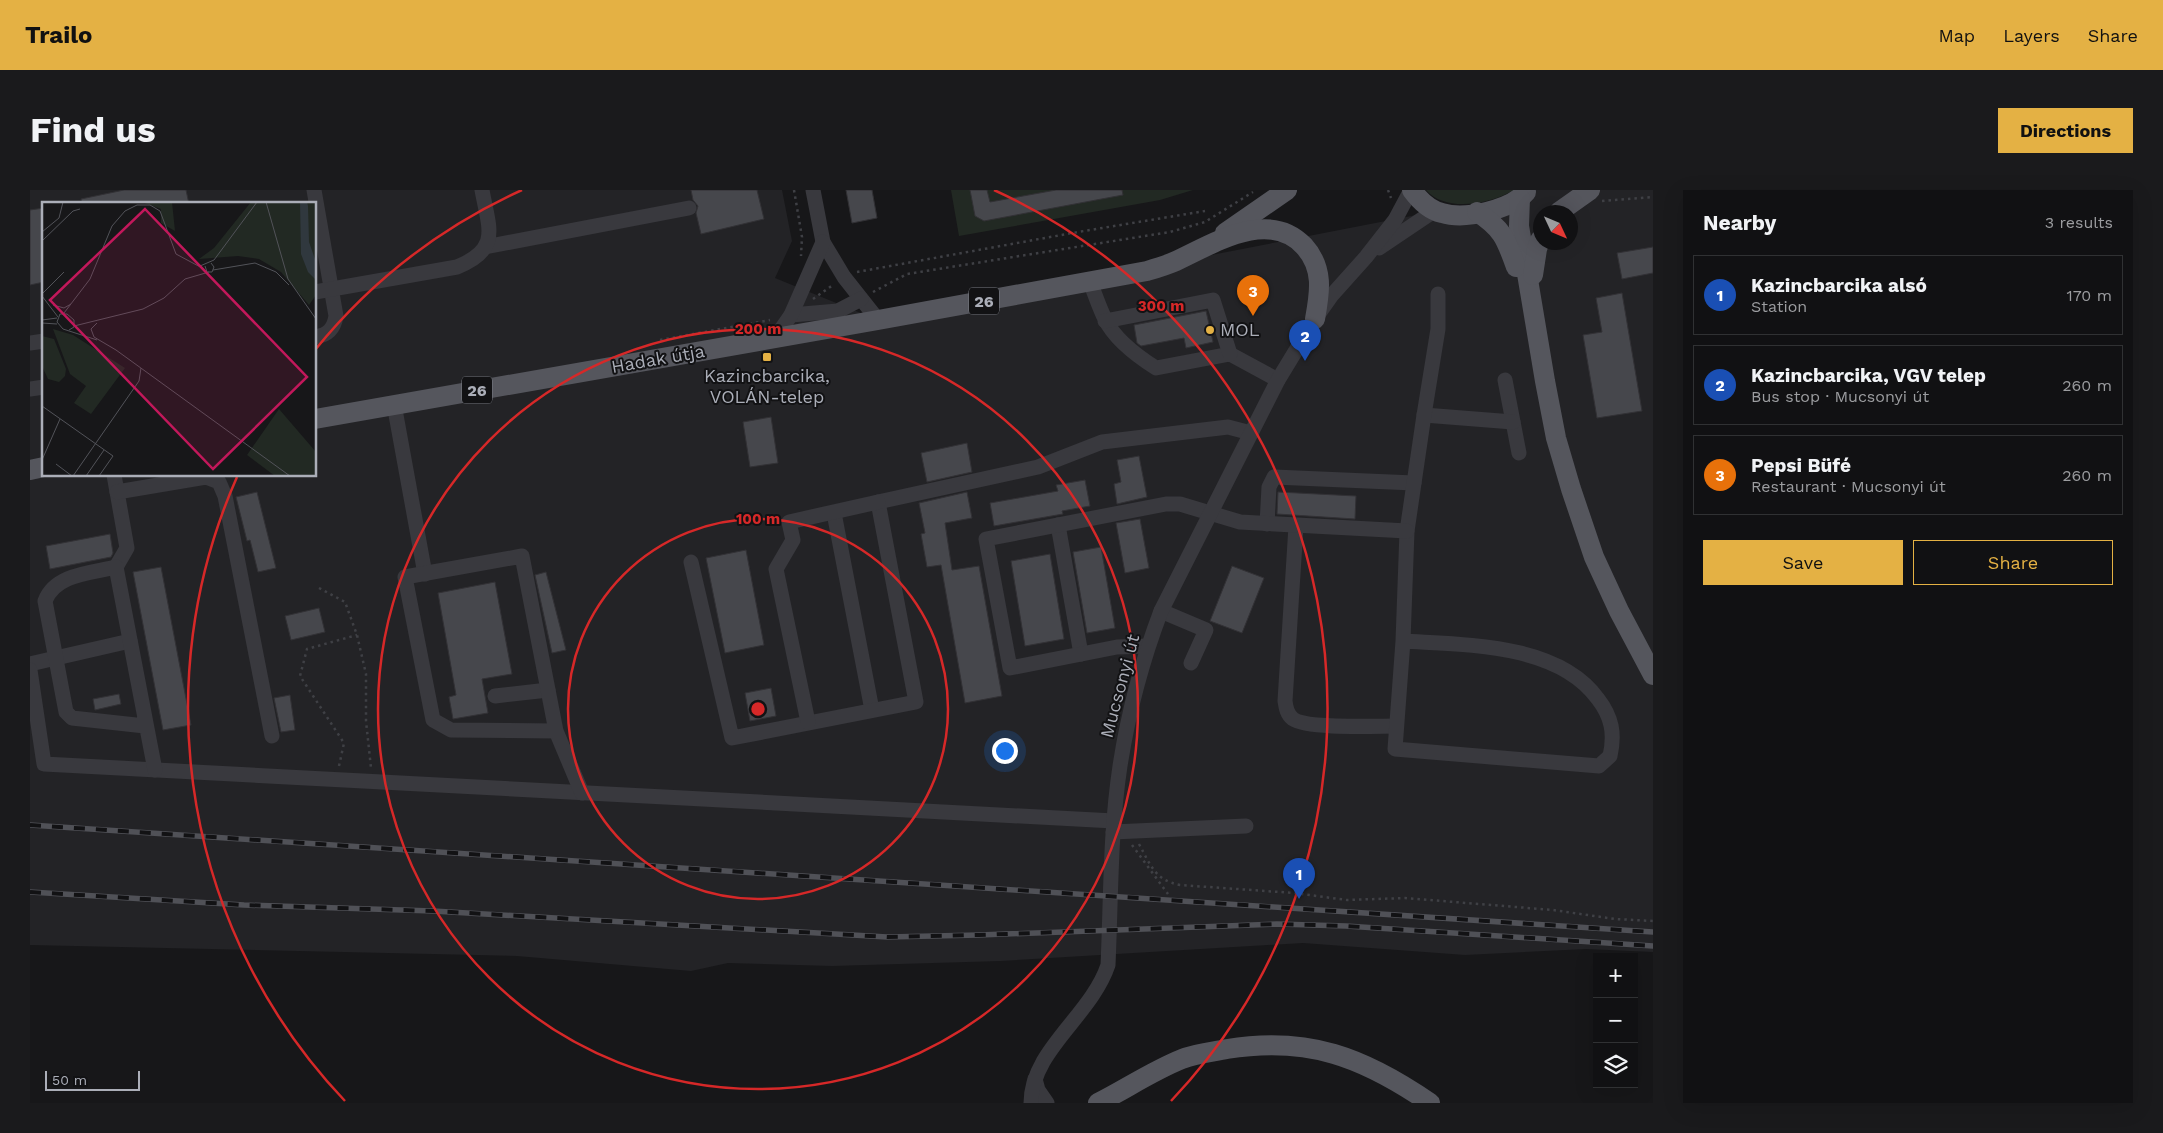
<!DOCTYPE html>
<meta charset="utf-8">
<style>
:root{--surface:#111113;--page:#1a1a1c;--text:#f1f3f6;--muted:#9c9da0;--line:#303133;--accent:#e4b144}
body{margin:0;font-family:"Work Sans",sans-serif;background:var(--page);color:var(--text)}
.controls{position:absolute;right:15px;bottom:15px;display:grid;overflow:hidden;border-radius:0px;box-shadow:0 5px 20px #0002}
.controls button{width:45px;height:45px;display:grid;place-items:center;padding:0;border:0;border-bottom:1px solid var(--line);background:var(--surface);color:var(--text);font:25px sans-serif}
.compass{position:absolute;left:1503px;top:15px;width:45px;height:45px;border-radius:50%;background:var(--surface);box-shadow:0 5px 20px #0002;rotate:134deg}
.scale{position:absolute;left:15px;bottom:12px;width:95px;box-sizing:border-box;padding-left:5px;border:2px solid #abaeb8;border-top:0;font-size:14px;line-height:18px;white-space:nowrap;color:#abaeb8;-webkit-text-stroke:4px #121214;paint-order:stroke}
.you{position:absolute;left:974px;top:560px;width:18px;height:18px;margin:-12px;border:4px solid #fff;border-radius:50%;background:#1a73e8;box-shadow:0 0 0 8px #1a73e833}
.badge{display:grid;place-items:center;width:32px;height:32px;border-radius:50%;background:var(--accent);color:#fff;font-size:16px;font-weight:700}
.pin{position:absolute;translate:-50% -41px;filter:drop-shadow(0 1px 2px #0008)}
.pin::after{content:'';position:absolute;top:26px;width:18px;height:15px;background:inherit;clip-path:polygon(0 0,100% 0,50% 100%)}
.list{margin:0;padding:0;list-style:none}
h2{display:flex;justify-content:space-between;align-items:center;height:65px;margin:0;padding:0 20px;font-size:21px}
h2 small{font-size:16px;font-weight:400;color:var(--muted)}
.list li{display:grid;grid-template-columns:32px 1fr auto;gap:15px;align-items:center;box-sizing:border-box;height:80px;margin:0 10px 10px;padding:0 10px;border:1px solid var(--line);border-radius:0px}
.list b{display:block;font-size:19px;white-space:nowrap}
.list p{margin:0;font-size:16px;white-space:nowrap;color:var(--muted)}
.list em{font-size:16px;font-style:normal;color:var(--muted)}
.actions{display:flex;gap:10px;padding:15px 20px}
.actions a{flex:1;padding:11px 0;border:1px solid var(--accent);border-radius:0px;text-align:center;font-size:18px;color:var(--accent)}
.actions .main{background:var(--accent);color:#111}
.icon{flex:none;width:28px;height:28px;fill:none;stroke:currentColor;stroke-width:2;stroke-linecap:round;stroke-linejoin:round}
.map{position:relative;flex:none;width:1623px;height:913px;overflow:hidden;border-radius:0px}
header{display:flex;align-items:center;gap:30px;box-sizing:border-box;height:70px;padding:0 25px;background:var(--accent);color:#111}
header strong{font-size:24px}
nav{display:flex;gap:28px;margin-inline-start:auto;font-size:18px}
.intro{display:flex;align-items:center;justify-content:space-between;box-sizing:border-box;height:120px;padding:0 30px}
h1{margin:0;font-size:35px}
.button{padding:12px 22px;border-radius:0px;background:var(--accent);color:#111;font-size:18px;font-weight:700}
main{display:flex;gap:30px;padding:0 30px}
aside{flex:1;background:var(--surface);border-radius:0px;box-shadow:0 5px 20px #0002}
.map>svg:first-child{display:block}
.built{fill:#232326;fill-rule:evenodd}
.green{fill:#222923}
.building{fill:#46474c;stroke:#323135}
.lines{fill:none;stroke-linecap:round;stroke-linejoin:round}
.path{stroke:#3f4045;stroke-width:2.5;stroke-dasharray:2.5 4;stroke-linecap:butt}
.minor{stroke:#39393e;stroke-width:15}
.major{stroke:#55565d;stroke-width:20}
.rail-casing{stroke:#505157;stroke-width:5.5}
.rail{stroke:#121214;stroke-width:4;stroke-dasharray:11;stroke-linecap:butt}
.ring{fill:none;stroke:#d62828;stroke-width:2.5}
.poi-dot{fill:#e4b144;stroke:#121214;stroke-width:2}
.labels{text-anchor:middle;stroke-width:4;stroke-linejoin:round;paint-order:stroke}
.shield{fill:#121214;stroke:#7d7f87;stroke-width:1}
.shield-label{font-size:16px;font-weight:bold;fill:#abaeb8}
.poi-label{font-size:18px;fill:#abaeb8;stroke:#121214;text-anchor:start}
.street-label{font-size:18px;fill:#abaeb8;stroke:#121214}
.inset-road{fill:none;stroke:#525359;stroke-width:1}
.view{fill:#c2185b;fill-opacity:0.15;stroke:#c2185b;stroke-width:2.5}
.inset-edge{fill:none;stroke:#abaeb8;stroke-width:2.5}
.centre{fill:#d62828;stroke:#121214;stroke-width:2.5}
.ring-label{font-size:15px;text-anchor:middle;font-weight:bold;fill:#d62828;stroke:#121214;stroke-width:4;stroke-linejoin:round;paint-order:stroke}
</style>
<header>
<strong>Trailo</strong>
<nav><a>Map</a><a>Layers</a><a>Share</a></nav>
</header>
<div class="intro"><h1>Find us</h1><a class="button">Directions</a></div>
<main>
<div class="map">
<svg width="1623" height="913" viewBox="0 0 1623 913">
<rect width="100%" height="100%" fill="#171719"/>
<path class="built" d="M0,0H752L762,51L745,88L848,130L1407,21L1413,24L1503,0H1623V762L1556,759L1435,765L1273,753L971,771L802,776L698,773L661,781L487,766L0,755ZM14,14H285V285H14ZM1510,22H1540V52H1510Z"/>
<g class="green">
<path d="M921,0H1163L1130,10L929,46Z"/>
<path d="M1396,0H1484C1460,14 1416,23 1396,0Z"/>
</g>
<g class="building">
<path d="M94,0H156L159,14H52L51,9Z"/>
<path d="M661,0H727L734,29L671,44L666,23L668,16L663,10Z"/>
<path d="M816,0H842L847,28L822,33Z"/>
<path d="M940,0H957L960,12L1026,0H1092L1093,5L954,31L945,26Z"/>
<path d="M14,18V92L0,95V20Z"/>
<path d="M1623,57V83L1592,89L1587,63Z"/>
<path d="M1592,103L1612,221L1567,228L1553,145L1572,142L1566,108Z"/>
<path d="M1176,121L1183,152L1156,158L1154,148L1111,156L1107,153L1104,135Z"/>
<path d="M741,227L748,273L720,277L713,232Z"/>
<path d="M937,253L942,282L897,292L891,263Z"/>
<path d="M1109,266L1117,307L1087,314L1084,294L1091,292L1087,270Z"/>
<path d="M1055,290L1060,316L1032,321L1033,324L964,336L960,313L1028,301L1026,295Z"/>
<path d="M227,302L246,378L228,382L220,350L217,351L206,307Z"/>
<path d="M937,302L942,328L915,333L922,380L949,376L972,506L935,513L911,375L897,377L891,344L895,343L889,313Z"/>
<path d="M1248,302L1326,306L1325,329L1247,324Z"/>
<path d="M1110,329L1119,378L1095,383L1086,333Z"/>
<path d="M80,344L83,363L81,367L20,379L16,356Z"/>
<path d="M1071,357L1085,438L1057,443L1043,362Z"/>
<path d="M716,360L734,455L695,463L676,368Z"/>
<path d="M1020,364L1034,449L995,456L981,371Z"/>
<path d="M1202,376L1234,388L1212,443L1180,431Z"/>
<path d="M131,377L161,535L133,540L103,382Z"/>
<path d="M516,382L536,460L522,463L505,385Z"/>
<path d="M465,392L482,484L452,489L458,523L423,529L419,507L426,505L408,403Z"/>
<path d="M289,418L295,442L261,450L255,426Z"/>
<path d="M741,498L746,526L720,531L715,503Z"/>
<path d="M89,504L91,514L65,520L63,509Z"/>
<path d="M260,505L265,540L251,542L244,508Z"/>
</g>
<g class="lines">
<g class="path">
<path d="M764,0L772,47L771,66"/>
<path d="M1358,0L1361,8"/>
<path d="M1572,11L1623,7"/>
<path d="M827,82L1048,42L1175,21"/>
<path d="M843,102L877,84L1140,42L1175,32L1223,2"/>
<path d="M783,109L803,95"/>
<path d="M630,150L740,130"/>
<path d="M289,398L315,412L327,445L336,484V531L341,578"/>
<path d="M309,576L314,553L270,486L277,459L327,445"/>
<path d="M1109,654C1121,676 1125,690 1150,695L1264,703L1317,710L1375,708L1523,720L1585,729L1623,731"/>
<path d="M1102,655L1138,704"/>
</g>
<g class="minor">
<path d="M284,0L306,126C304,139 298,145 285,147"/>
<path d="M783,0L793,52L814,87L848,130"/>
<path d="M455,57L659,18"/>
<path d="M1349,58L1398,25L1407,21"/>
<path d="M1060,92C1065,104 1069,117 1075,129C1085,150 1107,166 1126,178L1200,164L1248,190"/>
<path d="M285,102L427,77C471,59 459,39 452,0"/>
<path d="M761,125L808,121L831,109"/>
<path d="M1075,131L1183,110L1200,164"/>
<path d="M745,148L761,125L793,52"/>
<path d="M0,153L14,151"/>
<path d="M1475,190L1489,263"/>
<path d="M0,199L14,197"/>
<path d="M364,214L395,384"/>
<path d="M1394,225L1483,232"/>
<path d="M84,285L97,358L86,377"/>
<path d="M87,302L176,287L189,292L195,306L242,546"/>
<path d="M804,323L842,520"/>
<path d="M1237,334L1239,297L1244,287L1384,293"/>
<path d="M1028,335L1051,464"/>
<path d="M1266,336L1255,511C1256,518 1257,524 1263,529C1277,539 1345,536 1366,536"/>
<path d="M661,372L702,548L886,512L848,312L1008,277L1072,252L1198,237L1221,243"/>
<path d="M1131,421L1176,440L1161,473"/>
<path d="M1373,451C1435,455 1528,453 1568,509C1582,527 1585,544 1580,566L1569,576L1365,559L1373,451L1377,341L1394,225L1408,139V104"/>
<path d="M1118,456L1087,457L980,478L956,349L1136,314H1150L1210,332L1377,341"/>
<path d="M0,474L100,451"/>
<path d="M0,480L14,574L1084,631"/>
<path d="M465,506L518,500"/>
<path d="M778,532L746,379L763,350L759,332L848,312"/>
<path d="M115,536L42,528L36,522L15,411C25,384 61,383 86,377L125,580"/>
<path d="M526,541L492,366L375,387L403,530L421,540L526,541L552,603"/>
<path d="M1083,642L1216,636"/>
<path d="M1005,889L1008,900L1017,913"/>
<path d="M1001,913C1001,860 1061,826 1078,775C1081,709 1080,642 1090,576C1098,524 1112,471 1131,421L1248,190L1285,129L1302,105L1336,67L1365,30L1381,0"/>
</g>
<g class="major">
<path d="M1382,0C1390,11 1399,20 1412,23C1435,30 1480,20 1496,2"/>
<path d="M1490,8L1489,36L1515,191L1526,248L1541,299L1564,367L1589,421L1623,485"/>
<path d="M1447,22C1473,39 1476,49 1486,77"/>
<path d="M1529,22L1560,0"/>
<path d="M1195,43L1257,0"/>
<path d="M1503,85L1507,59L1510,50"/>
<path d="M285,229L848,130L1117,81C1127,78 1137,75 1146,71C1183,54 1238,18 1274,56C1294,78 1290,102 1285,129"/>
<path d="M0,280L14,277"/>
<path d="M1068,913C1096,899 1122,881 1152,869C1166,863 1182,862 1197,859C1278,846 1333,867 1400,913"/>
</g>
<defs>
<g id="rail">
<path d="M0,635L1623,742"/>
<path d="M0,702L214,715L403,721L857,747L949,745L1247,734L1316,736L1623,756"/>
</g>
</defs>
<use href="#rail" class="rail-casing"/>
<use href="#rail" class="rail"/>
</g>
<g class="ring">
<circle cx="728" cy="519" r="190"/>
<circle cx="728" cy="519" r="380"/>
<path d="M315 911A570 570 0 0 1 207 287M285 160A570 570 0 0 1 492 0M964 0A570 570 0 0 1 1141 911"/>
</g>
<g class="poi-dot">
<circle cx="1180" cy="140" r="5"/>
<rect x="732" y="162" width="10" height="10" rx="2.5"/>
</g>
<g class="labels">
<g class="shield">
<rect x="939" y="97.5" width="30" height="27" rx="4"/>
<rect x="432" y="186.5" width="30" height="27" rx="4"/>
</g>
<g class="shield-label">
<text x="954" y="117">26</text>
<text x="447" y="206">26</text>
</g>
<g class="poi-label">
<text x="1190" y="146">MOL</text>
<text x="737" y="192" text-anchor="middle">Kazincbarcika,<tspan x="737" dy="21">VOLÁN-telep</tspan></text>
</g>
<g class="street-label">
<text transform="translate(628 169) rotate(-10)" y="6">Hadak útja</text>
<text transform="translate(1090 496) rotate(-75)" y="6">Mucsonyi út</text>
</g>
</g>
<g transform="translate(12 12)">
<rect width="274" height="274" fill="#171719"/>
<path d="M100,0H130L133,29L119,21V7ZM209,0H274V93L267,103L239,70L217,57L196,54L157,57L172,46ZM11,127L31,133L83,166L49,212L32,201L44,184L28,172ZM0,134L12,137L24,167L23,174L17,180L6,177L0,164ZM237,207L274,250V274H233L205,253Z" fill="#222923"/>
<path d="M258,0H265L266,4L267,40L274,60V78L266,70L259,52Z" fill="#30383e"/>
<path class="inset-road" d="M224,0L246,77L274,117M0,30L17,16L21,0M0,39L31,9L38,7M158,64L172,58L215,0M163,64L165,70H170L172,65L169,61M171,68L213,61L234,70L247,83M0,92L22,70M0,94L16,115M11,103L22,106L29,102M22,111L48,77L70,24L83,9L95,3H108L118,9L134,52L162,67M0,118L15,116M0,121L15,122M55,121L49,127L52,135L74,148L248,274M32,124L101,107L122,96L143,77L167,70M27,128L32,125V118L25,112H18L15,120L21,127L55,138M0,204L71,254L57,274M0,258L18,217M14,262L30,274M31,274L97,179L99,166M44,274L62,248"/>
<path class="view" d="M103,7L265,175L171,267L8,98Z"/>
<rect width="274" height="274" class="inset-edge"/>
</g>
<circle cx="728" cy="519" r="8" class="centre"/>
<g class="ring-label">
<text x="1131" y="121">300 m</text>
<text x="728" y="144">200 m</text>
<text x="728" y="334">100 m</text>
</g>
</svg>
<div class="controls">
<button>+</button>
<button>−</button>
<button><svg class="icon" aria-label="layers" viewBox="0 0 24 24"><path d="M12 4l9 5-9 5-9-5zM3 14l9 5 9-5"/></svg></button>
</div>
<svg class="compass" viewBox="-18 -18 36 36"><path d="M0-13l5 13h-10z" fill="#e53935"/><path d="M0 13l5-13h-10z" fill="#9c9da0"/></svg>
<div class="scale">50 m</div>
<div class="you"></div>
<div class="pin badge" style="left:1269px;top:709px;background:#1a4fb4">1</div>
<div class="pin badge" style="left:1275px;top:171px;background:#1a4fb4">2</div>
<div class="pin badge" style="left:1223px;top:126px;background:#e8710a">3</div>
</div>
<aside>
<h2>Nearby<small>3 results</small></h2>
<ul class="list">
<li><span class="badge" style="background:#1a4fb4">1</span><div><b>Kazincbarcika alsó</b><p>Station</p></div><em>170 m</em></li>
<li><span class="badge" style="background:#1a4fb4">2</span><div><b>Kazincbarcika, VGV telep</b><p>Bus stop · Mucsonyi út</p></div><em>260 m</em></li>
<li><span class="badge" style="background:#e8710a">3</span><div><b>Pepsi Büfé</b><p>Restaurant · Mucsonyi út</p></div><em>260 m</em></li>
</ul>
<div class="actions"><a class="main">Save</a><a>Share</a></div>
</aside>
</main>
